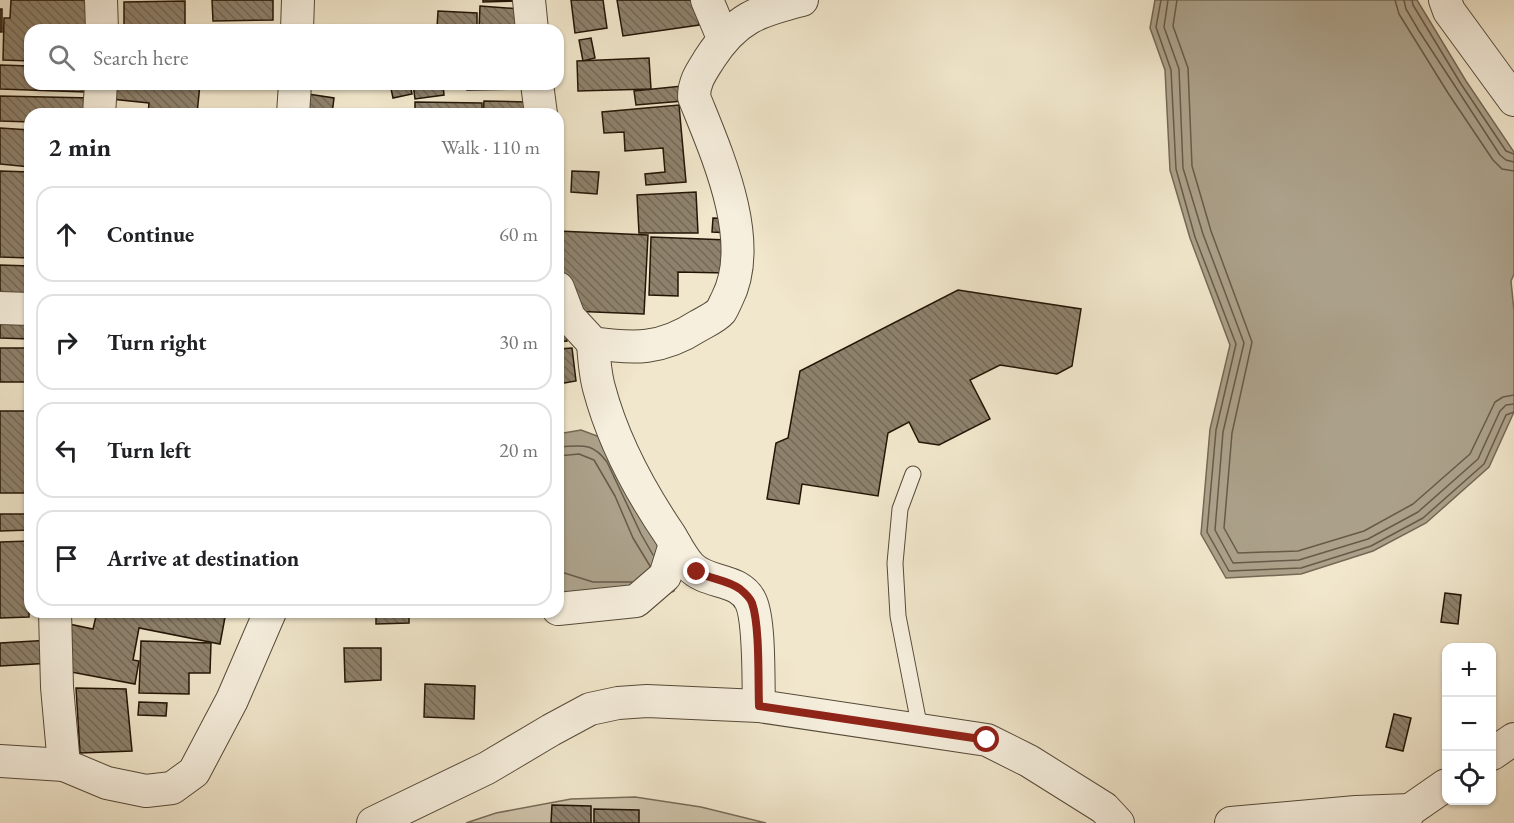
<!DOCTYPE html>
<meta charset="utf-8">
<style>
:root{--surface:#fff;--page:#f2f2f2;--text:#202124;--muted:#757577;--line:#e0e0e0}
body{margin:0;font-family:"EB Garamond",serif;background:var(--page);color:var(--text)}
.controls{position:absolute;right:18px;bottom:18px;display:grid;overflow:hidden;border-radius:12px;box-shadow:0 2px 4px #0004}
.controls button{width:54px;height:54px;display:grid;place-items:center;padding:0;border:0;border-bottom:2px solid var(--line);background:var(--surface);color:var(--text);font:30px sans-serif}
.stop{position:absolute;width:18px;height:18px;margin:-14px;border:4px solid #8f2418;border-radius:50%;background:#fff}
.stop.end{background:#8f2418;border-color:#fff;box-shadow:0 2px 6px #0008}
.list{margin:0;padding:0;list-style:none}
h2{display:flex;justify-content:space-between;align-items:center;height:78px;margin:0;padding:0 24px;font-size:26px}
h2 small{font-size:20px;font-weight:400;color:var(--muted)}
.list li{display:grid;grid-template-columns:39px 1fr auto;gap:18px;align-items:center;box-sizing:border-box;height:96px;margin:0 12px 12px;padding:0 12px;border:2px solid var(--line);border-radius:18px}
.list b{display:block;font-size:22px;white-space:nowrap}
.list em{font-size:20px;font-style:normal;color:var(--muted)}
.icon{flex:none;width:33px;height:33px;fill:none;stroke:currentColor;stroke-width:2;stroke-linecap:round;stroke-linejoin:round}
.map{position:relative;flex:none;width:1514px;height:823px;overflow:hidden}
.search{position:absolute;background:var(--surface);box-shadow:0 2px 4px #0004;left:24px;top:24px;width:540px;height:66px;display:flex;align-items:center;gap:15px;box-sizing:border-box;padding:0 21px;border-radius:18px;color:var(--muted);font-size:22px}
.panel{position:absolute;background:var(--surface);box-shadow:0 2px 4px #0004;left:24px;top:108px;width:540px;height:510px;border-radius:18px}
.map>svg:first-child{display:block}
.grass{fill:#cec3aa;stroke:#786c58;stroke-width:1.5}
.water{fill:#aba089;stroke:#756855;stroke-width:1.5}
.lines{fill:none;stroke-linecap:round;stroke-linejoin:round}
.shore{stroke:#675a48;stroke-width:1.5}
.building{fill:url(#building-back-hatch);stroke:#231506;stroke-width:1.5}
.service-casing{stroke:#564a38;stroke-width:17}
.minor-casing{stroke:#564a38;stroke-width:34}
.service{stroke:#f6efde;stroke-width:15}
.minor{stroke:#f6efde;stroke-width:32}
.route{stroke:#8f2418;stroke-width:8}
</style>
<div class="map">
<svg width="1514" height="823" viewBox="0 0 1514 823">
<defs>
<pattern id="building-back-hatch" width="6" height="6" patternUnits="userSpaceOnUse" patternTransform="scale(1.5)"><rect width="6" height="6" fill="#8e826d"/><path d="M-1 5l2 2M0 0l6 6M5-1l2 2" fill="none" stroke="#746958"/></pattern>
</defs>
<rect width="100%" height="100%" fill="#f1e7cc"/>
<filter id="stains"><feTurbulence type="fractalNoise" baseFrequency=".00333" numOctaves="4"/><feColorMatrix values="0 0 0 0 .2 0 0 0 0 .09 0 0 0 0 .02 0 0 0 .5 -.17"/></filter>
<radialGradient id="worn" r=".72"><stop offset=".6" stop-color="#630" stop-opacity="0"/><stop offset="1" stop-color="#630" stop-opacity=".3"/></radialGradient>
<path class="grass" d="M635,797L701,807L766,823H466L496,813L571,799Z"/>
<g class="water">
<path d="M1155,0H1417L1466,81L1514,152V274L1511,281L1514,311V412L1489,467L1426,523L1373,551L1301,574L1226,578L1201,534L1210,429L1230,345L1190,238L1170,170L1165,70L1150,28Z"/>
<path d="M581,430L608,440L676,570L674,591L645,604L558,593V434Z"/>
</g>
<g class="lines">
<g class="shore">
<path d="M1161,0L1156,27L1171,70L1176,169L1195,237L1236,344L1216,430L1207,532L1229,571L1301,568L1371,546L1423,518L1484,464L1506,415L1514,412"/>
<path d="M1168,0L1164,27L1179,69L1183,168L1203,234L1244,343L1223,432L1215,530L1233,563L1299,560L1368,539L1418,512L1478,459L1500,411L1506,405L1514,404"/>
<path d="M1177,0L1173,26L1188,68L1192,166L1211,231L1252,342L1232,433L1224,528L1238,553L1298,551L1364,531L1413,504L1470,454L1495,402L1503,397L1514,395"/>
<path d="M1395,0L1399,14L1448,93L1493,160L1502,169L1514,171"/>
<path d="M1404,0L1406,9L1419,31L1500,155L1506,160L1514,162"/>
<path d="M1412,0L1413,5L1461,84L1506,151L1514,154"/>
<path d="M558,447C581,446 591,441 607,462L641,534L653,555"/>
<path d="M558,456L579,454L594,460L615,496L633,538L650,566"/>
<path d="M558,571L593,582H632"/>
</g>
</g>
<g class="building">
<path d="M11,0H97L96,30H30V61L3,60L4,18H10Z"/>
<path d="M212,0H273V20L213,21Z"/>
<path d="M483,0H522V1L483,2Z"/>
<path d="M571,0H603L607,28L575,33Z"/>
<path d="M617,0H696L699,25L623,36Z"/>
<path d="M185,1V30H124V2Z"/>
<path d="M480,6L520,9L521,30H479Z"/>
<rect x="0" y="9" width="2" height="23"/>
<path d="M438,11L477,13V30H406V27L437,28Z"/>
<path d="M283,28V30H199V29Z"/>
<path d="M591,38L595,58L583,61L579,40Z"/>
<path d="M649,58L651,89L578,91L577,61Z"/>
<path d="M0,65L30,66V84H85V92L0,89Z"/>
<path d="M112,84H200L197,114H148L149,103L111,99Z"/>
<path d="M390,84H410L412,94L393,98Z"/>
<path d="M413,84H443L444,95L415,99Z"/>
<path d="M466,84H523L524,89L467,90Z"/>
<path d="M682,86L683,101L636,105L634,91Z"/>
<path d="M308,94L334,98L332,114H305Z"/>
<path d="M0,96L92,98V114H30V122L0,121Z"/>
<path d="M484,101L526,102V114H483Z"/>
<path d="M415,102L482,103V114H415Z"/>
<path d="M679,105L686,182L646,185L645,174L665,172L663,148L625,151L624,132L604,133L602,112Z"/>
<path d="M0,128L30,130V167L0,164Z"/>
<path d="M0,171L30,172V258L0,257Z"/>
<path d="M572,171L599,172L597,194L571,192Z"/>
<path d="M696,192L698,233H639L637,195Z"/>
<path d="M713,218L731,219V233L712,232Z"/>
<path d="M558,231L648,235L644,314L570,311L558,296Z"/>
<path d="M651,237L728,240L727,273L678,272V296L649,295Z"/>
<path d="M0,265L30,266V304L0,303Z"/>
<path d="M958,290L1081,309L1072,366L1057,374L1000,365L970,380L990,419L939,445L919,442L909,422L888,433L878,496L802,484L799,504L767,499L776,443L788,438L800,371Z"/>
<path d="M564,304L567,341L558,342V305Z"/>
<path d="M0,310L30,311V339L0,338Z"/>
<rect x="0" y="348" width="30" height="34"/>
<path d="M572,348L576,381L558,384V349Z"/>
<rect x="0" y="411" width="30" height="82"/>
<path d="M0,514H30V530L0,531Z"/>
<path d="M30,541L29,617L0,618V542Z"/>
<path d="M1445,593L1461,595L1458,624L1441,622Z"/>
<path d="M97,612H226L220,644L139,628L133,660L139,661L135,684L55,669L64,623L93,629Z"/>
<path d="M376,612H409V623L376,624Z"/>
<path d="M51,640L52,663L0,666V643Z"/>
<path d="M141,641L211,643L210,673H189V694L139,693Z"/>
<path d="M344,648H381V680L345,682Z"/>
<path d="M425,684L475,686L474,719L424,717Z"/>
<path d="M76,688L126,689L132,751L80,753Z"/>
<path d="M139,702L167,703L166,716L138,715Z"/>
<path d="M1394,714L1411,718L1403,751L1386,747Z"/>
<path d="M552,805L591,806V823H551Z"/>
<path d="M594,809L639,810V823H594Z"/>
</g>
<g class="lines">
<defs>
<path id="service" d="M913,474L900,509L895,563L898,616L920,729"/>
<g id="minor">
<path d="M101,0L102,30"/>
<path d="M529,0L532,30"/>
<path d="M707,0L723,38"/>
<path d="M1445,0L1449,11L1514,100"/>
<path d="M297,30L298,0"/>
<path d="M537,84L541,114"/>
<path d="M99,114L101,84"/>
<path d="M293,114L295,84"/>
<path d="M558,288L569,317L593,343C634,349 661,350 698,326C705,322 716,317 721,311C723,308 725,303 727,299C757,241 716,152 694,97C694,81 702,71 710,58C736,18 758,11 802,0"/>
<path d="M0,308L30,309"/>
<path d="M593,343C594,358 595,374 599,388C613,441 640,491 670,535C676,545 682,557 690,566C707,585 740,577 751,602C760,622 758,681 759,706"/>
<path d="M558,609L636,601L665,576L675,544"/>
<path d="M55,612L57,687L64,765L107,783L146,791L172,788L194,772L232,700L270,612"/>
<path d="M1492,754L1514,739"/>
<path d="M0,761L64,765"/>
<path d="M373,823L487,768L551,730L590,709L618,703L647,701L759,706L987,740L1029,761L1104,808L1118,823"/>
<path d="M1231,823L1356,812L1410,810"/>
<path d="M1403,823L1410,810L1446,785"/>
</g>
</defs>
<use href="#service" class="service-casing"/>
<use href="#minor" class="minor-casing"/>
<use href="#service" class="service"/>
<use href="#minor" class="minor"/>
</g>
<g class="lines">
<path class="route" d="M697,572C710,579 728,580 740,589C745,593 750,598 752,603C760,626 758,680 759,706L987,740"/>
</g>
<rect width="100%" height="100%" filter="url(#stains)"/>
<rect width="100%" height="100%" fill="url(#worn)"/>
</svg>
<div class="controls">
<button>+</button>
<button>−</button>
<button><svg class="icon" aria-label="locate" viewBox="0 0 24 24"><circle cx="12" cy="12" r="6"/><path d="M12 2v4M12 18v4M2 12h4M18 12h4"/></svg></button>
</div>
<div class="stop" style="left:987px;top:740px"></div>
<div class="stop end" style="left:697px;top:572px"></div>
<div class="search"><svg class="icon" aria-label="search" viewBox="0 0 24 24"><circle cx="10" cy="10" r="6"/><path d="M15 15l6 6"/></svg>Search here</div>
<section class="panel">
<h2>2 min<small>Walk · 110 m</small></h2>
<ul class="list">
<li><svg class="icon" aria-label="ahead" viewBox="0 0 24 24"><path d="M12 20V5M6 11l6-6 6 6"/></svg><div><b>Continue</b></div><em>60 m</em></li>
<li><svg class="icon" aria-label="right" viewBox="0 0 24 24"><path d="M7 20v-9h11M14 6l5 5-5 5"/></svg><div><b>Turn right</b></div><em>30 m</em></li>
<li><svg class="icon" aria-label="left" viewBox="0 0 24 24"><path d="M17 20v-9H6M10 6l-5 5 5 5"/></svg><div><b>Turn left</b></div><em>20 m</em></li>
<li><svg class="icon" aria-label="arrive" viewBox="0 0 24 24"><path d="M6 21V4h12l-3 4 3 4H6"/></svg><div><b>Arrive at destination</b></div></li>
</ul>
</section>
</div>
